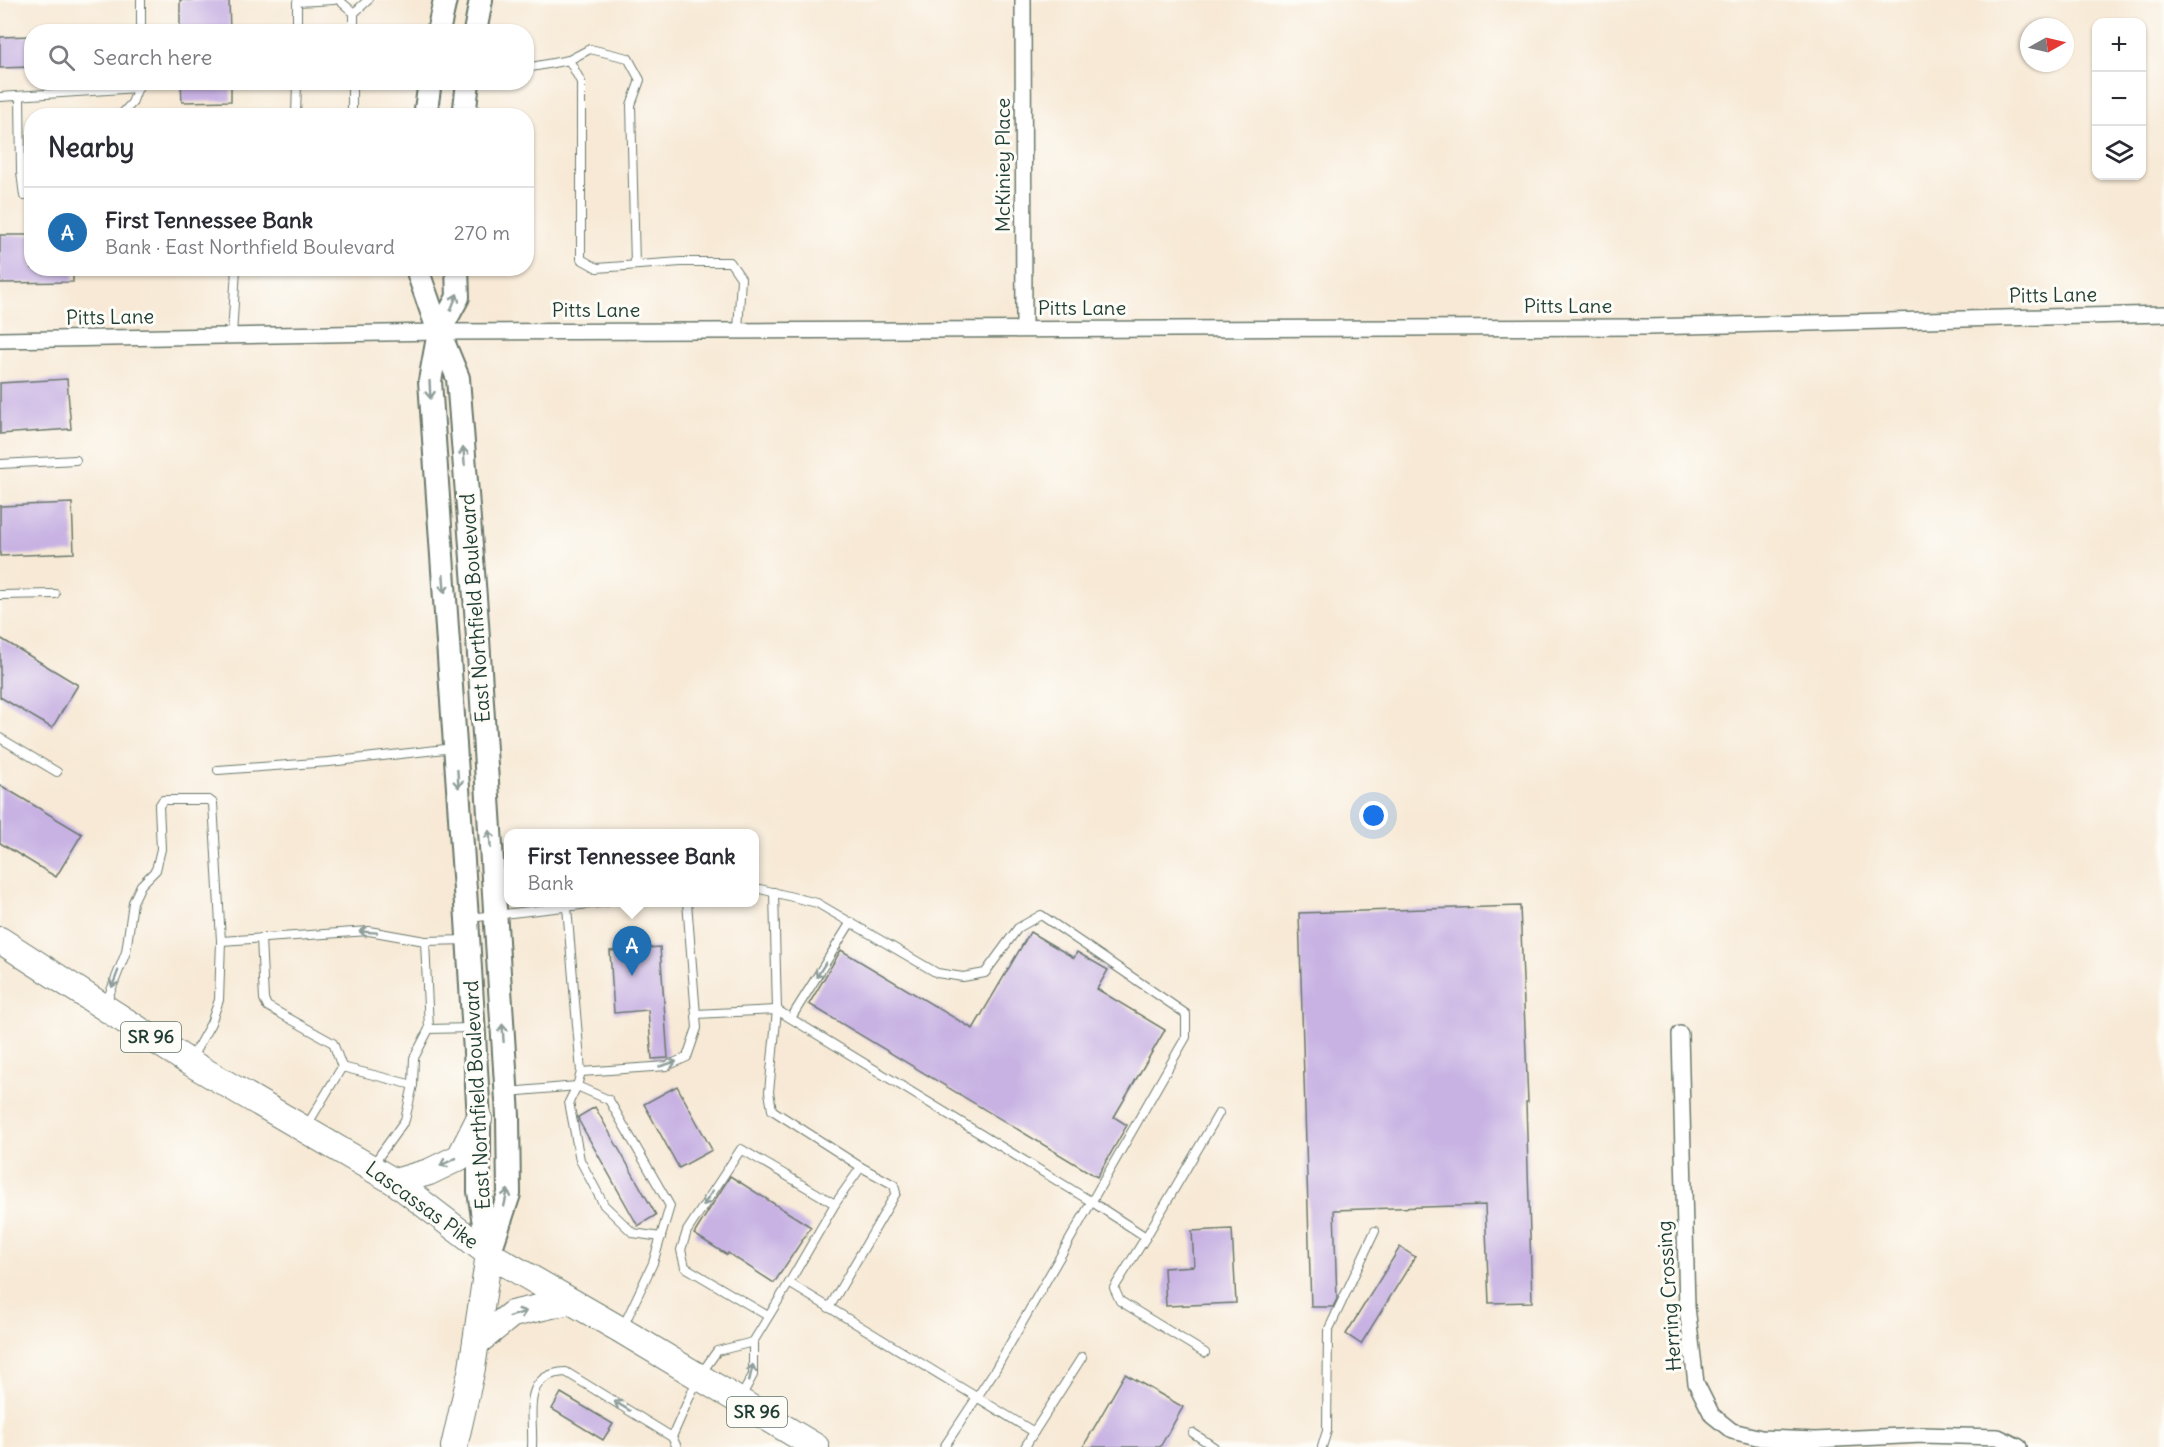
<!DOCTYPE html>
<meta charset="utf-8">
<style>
:root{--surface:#fff;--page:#f7f7f7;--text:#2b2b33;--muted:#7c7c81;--line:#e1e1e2;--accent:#1f6fb2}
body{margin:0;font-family:Delius,sans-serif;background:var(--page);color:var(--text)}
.controls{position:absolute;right:18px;top:18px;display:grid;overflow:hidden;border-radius:12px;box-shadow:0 2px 4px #0004}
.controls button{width:54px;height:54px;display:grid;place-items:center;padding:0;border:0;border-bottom:2px solid var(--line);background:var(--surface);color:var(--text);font:30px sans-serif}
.compass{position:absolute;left:2020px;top:18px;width:54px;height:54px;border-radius:50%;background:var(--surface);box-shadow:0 2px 4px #0004;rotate:82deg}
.you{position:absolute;left:1374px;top:816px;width:21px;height:21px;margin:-15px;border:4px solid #fff;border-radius:50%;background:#1a73e8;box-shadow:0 0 0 9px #1a73e833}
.badge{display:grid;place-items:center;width:39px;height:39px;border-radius:50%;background:var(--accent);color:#fff;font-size:20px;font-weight:700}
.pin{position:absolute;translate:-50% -50px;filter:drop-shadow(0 2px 3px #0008)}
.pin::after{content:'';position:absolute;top:32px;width:21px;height:18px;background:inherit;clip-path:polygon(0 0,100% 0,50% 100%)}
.popup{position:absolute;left:504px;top:829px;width:255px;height:78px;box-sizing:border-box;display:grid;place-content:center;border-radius:12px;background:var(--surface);filter:drop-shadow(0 2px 4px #0005);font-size:20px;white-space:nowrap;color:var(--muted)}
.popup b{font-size:22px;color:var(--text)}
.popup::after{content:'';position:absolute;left:50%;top:100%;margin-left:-12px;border:12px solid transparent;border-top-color:var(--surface)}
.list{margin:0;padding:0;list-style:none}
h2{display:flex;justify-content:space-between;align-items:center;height:78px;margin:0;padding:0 24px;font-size:26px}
h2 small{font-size:20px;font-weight:400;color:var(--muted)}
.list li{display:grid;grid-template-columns:39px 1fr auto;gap:18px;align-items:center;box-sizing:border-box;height:90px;padding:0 24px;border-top:2px solid var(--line)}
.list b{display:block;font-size:22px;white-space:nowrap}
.list p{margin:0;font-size:20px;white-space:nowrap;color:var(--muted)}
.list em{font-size:20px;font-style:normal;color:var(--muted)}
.icon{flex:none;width:33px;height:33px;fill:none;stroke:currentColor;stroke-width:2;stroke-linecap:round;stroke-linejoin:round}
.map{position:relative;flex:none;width:2164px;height:1447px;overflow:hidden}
.search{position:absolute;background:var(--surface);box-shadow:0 2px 4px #0004;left:24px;top:24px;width:510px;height:66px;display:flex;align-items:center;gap:15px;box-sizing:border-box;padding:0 21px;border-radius:24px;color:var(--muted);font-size:22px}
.panel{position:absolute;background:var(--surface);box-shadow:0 2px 4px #0004;left:24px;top:108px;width:510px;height:168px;border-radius:24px}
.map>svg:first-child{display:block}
.building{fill:#c8b2e3}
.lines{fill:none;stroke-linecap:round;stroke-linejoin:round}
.service-casing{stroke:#6b796c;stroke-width:10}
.minor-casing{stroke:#6b796c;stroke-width:18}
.secondary-casing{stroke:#6b796c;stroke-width:26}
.primary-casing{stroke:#6b796c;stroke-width:28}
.service{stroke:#fff;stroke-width:8}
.minor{stroke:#fff;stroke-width:15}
.secondary{stroke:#fff;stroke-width:22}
.primary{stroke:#fff;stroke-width:26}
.oneway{stroke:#8f9e9a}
.labels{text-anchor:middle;stroke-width:6;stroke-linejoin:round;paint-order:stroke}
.shield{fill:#fdfcf7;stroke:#62766e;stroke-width:1.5}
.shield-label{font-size:18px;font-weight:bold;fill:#1f3d34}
.street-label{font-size:20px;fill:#1f3d34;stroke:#fdfcf7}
</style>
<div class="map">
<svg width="2164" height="1447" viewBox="0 0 2164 1447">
<rect width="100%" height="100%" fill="#fdfcf7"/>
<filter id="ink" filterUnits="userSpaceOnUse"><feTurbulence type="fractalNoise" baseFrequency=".0167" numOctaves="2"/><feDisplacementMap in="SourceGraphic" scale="12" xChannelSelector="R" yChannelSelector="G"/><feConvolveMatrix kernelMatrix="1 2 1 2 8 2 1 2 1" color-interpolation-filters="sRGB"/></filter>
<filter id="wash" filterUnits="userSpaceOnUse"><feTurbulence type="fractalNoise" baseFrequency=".008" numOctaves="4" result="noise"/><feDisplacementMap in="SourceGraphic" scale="24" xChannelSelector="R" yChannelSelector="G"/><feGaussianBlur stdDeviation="1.35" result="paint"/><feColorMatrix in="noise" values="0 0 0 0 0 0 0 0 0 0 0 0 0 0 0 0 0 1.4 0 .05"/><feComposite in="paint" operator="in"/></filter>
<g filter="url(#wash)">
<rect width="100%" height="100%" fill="#f7e9d5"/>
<g id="blocks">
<g class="building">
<path d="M180,0H229L230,32H180Z"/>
<path d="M32,36V67L0,68V37Z"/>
<path d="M181,82H231V101L182,102Z"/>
<path d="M0,235H32V268H73V282L0,283Z"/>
<path d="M67,379L71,429L0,434V383Z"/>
<path d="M72,503L74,553L0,556V506Z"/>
<path d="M0,638L78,685L52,728L0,697Z"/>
<path d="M0,785L82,834L56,877L0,843Z"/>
<path d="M1520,906L1528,1102H1526L1532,1302L1489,1303L1485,1205L1334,1210L1337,1299L1333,1307H1311L1299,913Z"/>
<path d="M1030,932L1074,958L1077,952L1108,970L1097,989L1165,1030L1114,1117L1127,1125L1097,1177L809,1004L841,950L973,1029Z"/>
<path d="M660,947L668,1058L652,1059L648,1010L614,1013L610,951Z"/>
<path d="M677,1086L712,1150L679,1168L644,1104Z"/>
<path d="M595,1107L656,1215L638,1226L579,1121L578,1117Z"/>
<path d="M730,1176L811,1227L774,1283L728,1253L727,1255L694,1234Z"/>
<path d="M1232,1229L1236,1303L1166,1306L1164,1268L1194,1266L1192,1231Z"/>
<path d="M1400,1247L1415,1257L1361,1344L1346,1334Z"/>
<path d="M1125,1374L1183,1407L1160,1447H1083Z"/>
<path d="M561,1393L613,1424L603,1440L552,1409Z"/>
</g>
</g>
</g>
<g filter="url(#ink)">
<use href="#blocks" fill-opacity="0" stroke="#6b796c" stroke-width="1.5"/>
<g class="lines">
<defs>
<g id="service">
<path d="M141,0V32"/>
<path d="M339,0L354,13"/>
<path d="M297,32V2L334,0"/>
<path d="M354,32V13L368,0"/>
<path d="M569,60L590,49L628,58L640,80L631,105L635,265"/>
<path d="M526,68L569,60L581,82V259L597,268L681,262H730L741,278L738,331"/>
<path d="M20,96L21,172L24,196H32"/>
<path d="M0,97L138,88"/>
<path d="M120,116L132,103L140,82"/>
<path d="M296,116L297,82"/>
<path d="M352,116V82"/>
<path d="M232,336L236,268"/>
<path d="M0,464L76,460"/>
<path d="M0,595L55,594"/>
<path d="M0,738L57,772"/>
<path d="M218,770L329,762L454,748"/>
<path d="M755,889H760L817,903L937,973L963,977L985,973L1018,928L1041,915L1186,1014V1037L995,1370L944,1447"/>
<path d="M774,892L777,1010L769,1092L772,1110L861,1167L835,1204L789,1283"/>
<path d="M567,907L581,1072L577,1086L569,1102L580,1160L604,1205L633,1233L661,1237"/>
<path d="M469,918L607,902"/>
<path d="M261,938L264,999L267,1006L333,1043L342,1067L413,1085"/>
<path d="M221,941L369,931L425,941L468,940"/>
<path d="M425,941L429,1029L471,1028"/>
<path d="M106,1003L126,952L133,902L141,885L156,870L161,849L159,806L163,800H209L213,803L221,941L219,1000L211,1023L191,1059"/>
<path d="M696,1014L777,1010L1092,1202L1146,1237L1114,1288L1120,1301L1205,1353"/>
<path d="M791,1018L851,922"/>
<path d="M581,1072L667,1066L687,1057L697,1028L687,902"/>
<path d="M508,1092L577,1086L609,1100L670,1206L653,1263L623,1327"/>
<path d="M306,1127L342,1067"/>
<path d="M372,1166L405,1120L413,1085L414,1058L429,1029"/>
<path d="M1146,1237L1219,1113"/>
<path d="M829,1308L896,1193L894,1185L861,1167"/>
<path d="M768,1316L685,1267L681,1250L687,1231L741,1149L835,1204"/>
<path d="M741,1397L753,1375V1342L789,1283L1034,1432L1025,1447"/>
<path d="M1034,1432L1082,1357"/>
<path d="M1193,1433L1214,1447"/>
<path d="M672,1437L698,1378L717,1351L753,1342"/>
<path d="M532,1447C534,1416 520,1374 566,1372L672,1437L677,1447"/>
<path d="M1322,1447L1327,1431L1328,1331L1375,1231"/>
</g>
<g id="minor">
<path d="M1023,0L1024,329"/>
<path d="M0,340L439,332L1647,327L2164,314"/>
<path d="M1680,1034L1687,1307L1696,1383L1712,1415L1732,1431L1761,1438L1816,1440L1922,1435L1998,1437L2019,1447"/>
</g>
<g id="secondary">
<path d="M438,32L445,0"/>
<path d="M475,32L481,0"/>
<path d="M425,116L430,82"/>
<path d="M464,116L468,82"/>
<path d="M419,268V275L439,332L458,378L477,623L508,1116L509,1194L489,1254"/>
<path d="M457,268L458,297L439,332L430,381L467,919L479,1119V1191L488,1250"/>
</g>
<g id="primary">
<path d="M0,940L189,1062L395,1182L489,1254L621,1330L816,1447"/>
<path d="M395,1182L429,1172L460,1157L479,1119"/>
<path d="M476,1343L512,1314L569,1301"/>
<path d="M454,1447L472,1368L489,1254"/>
</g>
</defs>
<use href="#service" class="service-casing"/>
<use href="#minor" class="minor-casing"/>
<use href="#secondary" class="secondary-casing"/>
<use href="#primary" class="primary-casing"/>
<use href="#service" class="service"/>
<use href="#minor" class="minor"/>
<use href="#secondary" class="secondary"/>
<use href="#primary" class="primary"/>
</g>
<defs><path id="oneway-shaft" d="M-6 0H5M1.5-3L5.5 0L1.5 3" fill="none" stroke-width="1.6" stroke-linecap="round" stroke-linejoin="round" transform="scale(1.5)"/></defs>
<g class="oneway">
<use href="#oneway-shaft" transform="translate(454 302) rotate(-68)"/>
<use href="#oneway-shaft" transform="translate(430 390) rotate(87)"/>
<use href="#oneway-shaft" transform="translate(464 456) rotate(-94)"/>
<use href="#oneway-shaft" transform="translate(444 584) rotate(86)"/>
<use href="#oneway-shaft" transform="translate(458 779) rotate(86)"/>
<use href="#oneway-shaft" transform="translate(490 839) rotate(-94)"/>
<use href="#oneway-shaft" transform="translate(368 932) rotate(-176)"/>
<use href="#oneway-shaft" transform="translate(821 970) rotate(122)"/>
<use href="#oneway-shaft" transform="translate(115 979) rotate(111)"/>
<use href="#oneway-shaft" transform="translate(503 1033) rotate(-94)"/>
<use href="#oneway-shaft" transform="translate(668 1064) rotate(-16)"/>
<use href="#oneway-shaft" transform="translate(448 1162) rotate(154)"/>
<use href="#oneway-shaft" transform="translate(506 1198) rotate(-77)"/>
<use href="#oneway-shaft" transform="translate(708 1198) rotate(123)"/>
<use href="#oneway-shaft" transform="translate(518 1314) rotate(-19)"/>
<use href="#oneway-shaft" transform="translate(751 1373) rotate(-77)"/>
<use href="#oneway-shaft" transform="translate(622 1406) rotate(-149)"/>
</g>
</g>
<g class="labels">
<g class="shield">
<rect x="121" y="1022" width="60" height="30" rx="4.5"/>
<rect x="727" y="1397" width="60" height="30" rx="4.5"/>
</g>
<g class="shield-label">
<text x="151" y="1043">SR 96</text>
<text x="757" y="1418">SR 96</text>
</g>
<g class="street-label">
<text transform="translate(1003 165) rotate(-90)" y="7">McKiniey Place</text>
<text transform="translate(2053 295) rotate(-1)" y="7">Pitts Lane</text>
<text x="1568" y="313">Pitts Lane</text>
<text x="1082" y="315">Pitts Lane</text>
<text x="596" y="317">Pitts Lane</text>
<text transform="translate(110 317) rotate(-1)" y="7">Pitts Lane</text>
<text transform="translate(475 608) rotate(-94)" y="7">East Northfield Boulevard</text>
<text transform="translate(477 1095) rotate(-93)" y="7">East Northfield Boulevard</text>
<text transform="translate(422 1205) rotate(36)" y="7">Lascassas Pike</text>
<text transform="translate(1669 1296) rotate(-94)" y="7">Herring Crossing</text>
</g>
</g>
</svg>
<div class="controls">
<button>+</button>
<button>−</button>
<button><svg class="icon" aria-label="layers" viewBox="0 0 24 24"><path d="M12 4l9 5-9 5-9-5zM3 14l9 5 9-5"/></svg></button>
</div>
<svg class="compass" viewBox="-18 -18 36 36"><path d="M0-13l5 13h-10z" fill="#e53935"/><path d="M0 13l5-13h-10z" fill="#7c7c81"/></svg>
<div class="you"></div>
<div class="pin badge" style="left:632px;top:976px">A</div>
<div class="popup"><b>First Tennessee Bank</b>Bank</div>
<div class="search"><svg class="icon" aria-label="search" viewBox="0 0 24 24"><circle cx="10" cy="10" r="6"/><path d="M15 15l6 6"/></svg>Search here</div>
<section class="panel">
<h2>Nearby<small></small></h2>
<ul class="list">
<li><span class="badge">A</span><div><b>First Tennessee Bank</b><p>Bank · East Northfield Boulevard</p></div><em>270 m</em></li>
</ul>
</section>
</div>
